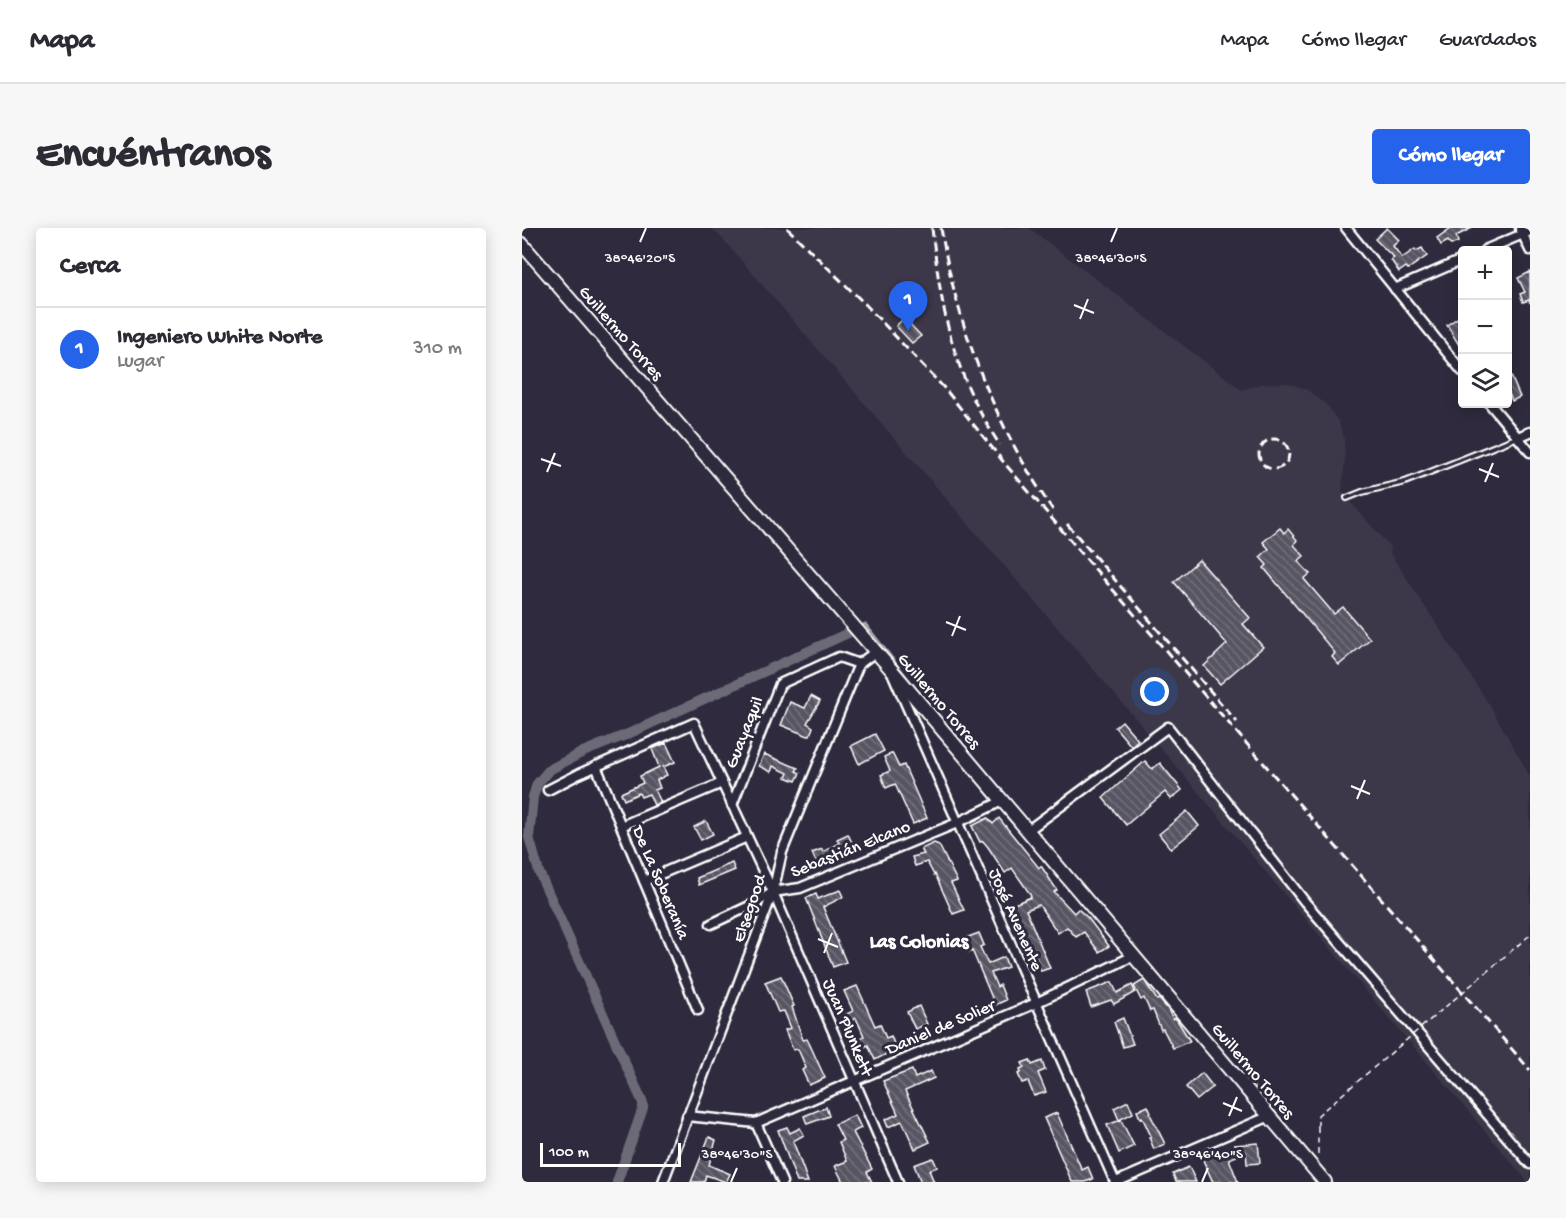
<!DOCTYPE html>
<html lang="es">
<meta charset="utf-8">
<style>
:root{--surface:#fff;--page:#f7f7f7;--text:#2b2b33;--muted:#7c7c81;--line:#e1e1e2;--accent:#2563eb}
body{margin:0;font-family:"Gochi Hand",sans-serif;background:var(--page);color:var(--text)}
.controls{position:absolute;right:18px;top:18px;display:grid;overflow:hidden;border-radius:6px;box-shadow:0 3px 15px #0003}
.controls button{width:54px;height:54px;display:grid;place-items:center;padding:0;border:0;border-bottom:2px solid var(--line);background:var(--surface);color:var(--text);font:30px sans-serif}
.scale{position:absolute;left:18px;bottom:15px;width:141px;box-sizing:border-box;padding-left:6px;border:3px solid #fff;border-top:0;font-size:16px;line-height:21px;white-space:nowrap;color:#fff;-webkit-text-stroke:4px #2f2a3d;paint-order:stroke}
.you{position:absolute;left:633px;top:464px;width:21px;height:21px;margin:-15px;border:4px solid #fff;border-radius:50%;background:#1a73e8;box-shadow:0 0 0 9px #1a73e833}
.badge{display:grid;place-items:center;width:39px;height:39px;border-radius:50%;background:var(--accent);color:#fff;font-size:20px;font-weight:700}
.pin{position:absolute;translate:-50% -50px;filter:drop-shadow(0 2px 3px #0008)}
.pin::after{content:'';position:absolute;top:32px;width:21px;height:18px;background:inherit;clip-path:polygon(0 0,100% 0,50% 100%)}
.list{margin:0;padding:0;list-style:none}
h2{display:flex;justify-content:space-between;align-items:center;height:78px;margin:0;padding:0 24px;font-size:26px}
h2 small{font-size:20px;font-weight:400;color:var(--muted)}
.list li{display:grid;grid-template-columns:39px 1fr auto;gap:18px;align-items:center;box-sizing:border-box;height:84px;padding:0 24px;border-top:2px solid var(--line)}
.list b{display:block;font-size:22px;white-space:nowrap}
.list p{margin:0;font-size:20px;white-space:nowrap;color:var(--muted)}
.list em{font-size:20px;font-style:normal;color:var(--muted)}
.icon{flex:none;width:33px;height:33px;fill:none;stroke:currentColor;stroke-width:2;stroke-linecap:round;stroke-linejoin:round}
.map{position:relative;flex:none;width:1008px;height:954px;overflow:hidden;border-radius:6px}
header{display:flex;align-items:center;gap:36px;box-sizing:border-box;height:84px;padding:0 30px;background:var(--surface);border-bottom:2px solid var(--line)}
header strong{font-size:28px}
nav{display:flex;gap:33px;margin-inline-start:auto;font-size:21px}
.intro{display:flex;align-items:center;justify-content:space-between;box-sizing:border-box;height:144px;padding:0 36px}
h1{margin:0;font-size:42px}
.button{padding:15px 27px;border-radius:6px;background:var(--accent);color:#fff;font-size:21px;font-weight:700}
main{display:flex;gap:36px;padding:0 36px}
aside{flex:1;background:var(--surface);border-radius:6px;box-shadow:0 3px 15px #0003}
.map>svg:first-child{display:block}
.built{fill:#3c3749}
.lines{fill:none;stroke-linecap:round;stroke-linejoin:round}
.stream{stroke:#a7a6ad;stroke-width:3}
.canal{stroke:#6d6a77;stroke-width:10}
.building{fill:url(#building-back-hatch);stroke:#fff;stroke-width:1.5}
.service-casing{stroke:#fff;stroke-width:8}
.minor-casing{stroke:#fff;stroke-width:13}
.secondary-casing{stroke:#fff;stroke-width:16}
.path{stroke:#fff;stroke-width:1.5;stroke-dasharray:6 4.5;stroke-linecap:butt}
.service{stroke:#2f2a3d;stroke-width:4}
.minor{stroke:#2f2a3d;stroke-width:8}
.secondary{stroke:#2f2a3d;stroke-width:12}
.rail{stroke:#fff;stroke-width:3;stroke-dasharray:9 4.5;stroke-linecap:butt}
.path-bridge{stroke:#fff;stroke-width:1.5;stroke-dasharray:6 4.5;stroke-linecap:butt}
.ticks{fill:none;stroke:#fff;stroke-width:2}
.labels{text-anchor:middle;stroke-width:6;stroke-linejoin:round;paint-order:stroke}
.street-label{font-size:18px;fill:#fff;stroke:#2f2a3d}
.neighbourhood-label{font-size:20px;font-weight:bold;fill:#fff;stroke:#2f2a3d}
.ticks-label{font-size:15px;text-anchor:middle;fill:#fff;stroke:#2f2a3d;stroke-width:6;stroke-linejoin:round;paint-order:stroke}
</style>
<header>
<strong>Mapa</strong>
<nav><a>Mapa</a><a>Cómo llegar</a><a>Guardados</a></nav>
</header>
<div class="intro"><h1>Encuéntranos</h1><a class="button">Cómo llegar</a></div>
<main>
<aside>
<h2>Cerca<small></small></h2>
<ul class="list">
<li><span class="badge">1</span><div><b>Ingeniero White Norte</b><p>Lugar</p></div><em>310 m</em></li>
</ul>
</aside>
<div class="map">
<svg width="1008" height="954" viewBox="0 0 1008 954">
<defs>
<pattern id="building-back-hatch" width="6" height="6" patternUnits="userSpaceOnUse" patternTransform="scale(1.5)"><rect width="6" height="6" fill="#595564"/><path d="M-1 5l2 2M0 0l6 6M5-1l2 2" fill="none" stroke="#726e7b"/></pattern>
</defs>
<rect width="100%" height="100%" fill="#2f2a3d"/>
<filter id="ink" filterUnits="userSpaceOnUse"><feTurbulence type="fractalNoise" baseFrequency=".0167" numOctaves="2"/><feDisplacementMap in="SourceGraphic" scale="12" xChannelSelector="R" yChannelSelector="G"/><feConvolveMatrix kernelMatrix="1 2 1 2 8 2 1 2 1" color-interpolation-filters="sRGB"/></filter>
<g filter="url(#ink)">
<path class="built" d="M189,0H507L720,162L737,156L765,155L784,161L805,177L816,193L822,210L823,229L820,264L869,320L868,325L967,476L1008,548V954H1006L626,505L199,9Z"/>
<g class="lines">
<path class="stream" d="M341,397L343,396L400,469"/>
<path class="canal" d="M95,954L121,880V875L17,644L7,609L11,569L15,556L27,542L61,524L106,506L326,405"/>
</g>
<g class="building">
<path d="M865,0L877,12L871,18L880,30L893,21L894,23L900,20L905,28L886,41L884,39L877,44L869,32L872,30L853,11Z"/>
<path d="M929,0H950L934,8L936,14L929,17L926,13L919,17L915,10Z"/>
<path d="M1008,44V75L1007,72L1001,74L998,66L1003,64L996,50Z"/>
<path d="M940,87V122L925,97Z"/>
<path d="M382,90L399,108L390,115L374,98Z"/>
<path d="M986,141L998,169L990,173L986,163Z"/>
<path d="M758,300L762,305L766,301L775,312L772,317L782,328L776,333L788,346L782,351L812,386L821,379L848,411L817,437L810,429L813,425L742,340L745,337L738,329L747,321L741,314Z"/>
<path d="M677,332L728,390L721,396L741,419L698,456L682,438L705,416L652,354Z"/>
<path d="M289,468L298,473L285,495L291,499L288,507L286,508L259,497L268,474L283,480Z"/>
<path d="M600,493L616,512L609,518L593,499Z"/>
<path d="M353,506L362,523L337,536L329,518Z"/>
<path d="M144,515L153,534L141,539L145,547L135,552L138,560L133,562L139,574L132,577L127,566L119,569L117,565L102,572L99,565L121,555L118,548L137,539L130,521Z"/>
<path d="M370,525L377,539L382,537L405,590L391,596L373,556L364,560L359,547L368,543L362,529Z"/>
<path d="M242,526L276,540L274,543L278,545L274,553L264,549L266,545L251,538L249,544L237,538Z"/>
<path d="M623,533L630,541L638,535L660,562L649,571L643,564L604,597L581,570Z"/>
<path d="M665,583L677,598L649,621L637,606Z"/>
<path d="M466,590L471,596L477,590L517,640L519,638L535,662L532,664L552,685L556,681L566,690L587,718L577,724L562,704L554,709L545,699L536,705L517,677L504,682L528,740L519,743L509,716L507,717L490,677L509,669L508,666L490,640L483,645L466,619L461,613L458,614L450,598Z"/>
<path d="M184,593L191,606L179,612L172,599Z"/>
<path d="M326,606L332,619L295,636L290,625L300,621L301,624L317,615L315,611Z"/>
<path d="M412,615L417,617L435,653L429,655L442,682L431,686L413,646L412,647L405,634L393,638L390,629L402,626L399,621Z"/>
<path d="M210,635L213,642L177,657L175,650Z"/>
<path d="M318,662L321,669L301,679L324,734L311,739L284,670L294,666L296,671Z"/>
<path d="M457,705L462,717L458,719L466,736L482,729L486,739L469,745L475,759L478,757L484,772L473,777L450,722L446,724L441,711Z"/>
<path d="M259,748L272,778L270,779L281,812L285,811L288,817L303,850L287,857L280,842L284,840L276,821L271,822L263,802L269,800L262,783L256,784L243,754Z"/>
<path d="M622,752L635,772L637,771L645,780L651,791L653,790L655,792L668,813L651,820L641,801L639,802L631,782L628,783L622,770L619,772L612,758Z"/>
<path d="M590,754L595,765L610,757L613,764L592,776L589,772L569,779L564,764Z"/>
<path d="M335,758L353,798L358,796L364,810L369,808L374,821L353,832L346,817L334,823L329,814L342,808L334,790L322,796L319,789L331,783L322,763Z"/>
<path d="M397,778L405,796L393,801L385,784Z"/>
<path d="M601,790L611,816L601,819L592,794Z"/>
<path d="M508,832L510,837L520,833L523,842L516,845L524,864L512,868L506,853L500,855L496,846L499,845L498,841L502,839L500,835Z"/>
<path d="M390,842L393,850L409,843L412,850L383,863L408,914L393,921L380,893L366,899L363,892L376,886L361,853Z"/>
<path d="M680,845L691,859L675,872L664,859Z"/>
<path d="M606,873L611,885L597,892L592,880Z"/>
<path d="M626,878L629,885L628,886L643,916L632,921L627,909L629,908L620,889L618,890L615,883Z"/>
<path d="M304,879L307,888L285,896L282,888Z"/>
<path d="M535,885L560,942L566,939L571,951L563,954H550L522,890Z"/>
<path d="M333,887L339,900L331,904L350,941L345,944L350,954H321L313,938L325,933L317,914L321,912L313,896Z"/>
<path d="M599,892L612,918L597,925L585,897Z"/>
<path d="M265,899L268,905L278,900L282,907L271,913L286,954H275L256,902Z"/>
<path d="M187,909L194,912L187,937L208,946L204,954L184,947L182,954H169Z"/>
<path d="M736,915L738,935L725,936L724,924L707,931L716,954H691L680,930L699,923L700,927L714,920L713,917Z"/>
<path d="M411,930L415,939L407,942L412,954H399L392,937Z"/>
<path d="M667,939L674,954H654L651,946Z"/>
</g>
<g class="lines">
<defs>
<path id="service" d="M825,270L840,264L883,254L996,209"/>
<g id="minor">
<path d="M824,0L940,143"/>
<path d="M998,0L1008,22"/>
<path d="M963,22L1008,3"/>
<path d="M873,61L940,32"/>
<path d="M968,176L1008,224"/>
<path d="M996,209L1008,204"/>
<path d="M372,449L593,954"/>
<path d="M74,538L176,782"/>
<path d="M26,562L57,546L172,495L251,664L376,954"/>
<path d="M210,577L258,456L317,429L337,436"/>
<path d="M99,598L200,555"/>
<path d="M505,603L646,499L783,674L1008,936"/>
<path d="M122,653L225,609"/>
<path d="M189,696L234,675L251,664L278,660L435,595L480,573"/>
<path d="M165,888L234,895L514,775L611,728"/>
<path d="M234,895L260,954"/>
<path d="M141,954L251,664L260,624L337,436L353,424"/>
<path d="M594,954L748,888"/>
</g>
<path id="secondary" d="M0,16L368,440L803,954"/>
</defs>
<use href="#service" class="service-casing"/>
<use href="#minor" class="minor-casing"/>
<use href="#secondary" class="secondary-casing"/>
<path class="path" d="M796,899V928"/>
<use href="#service" class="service"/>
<use href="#minor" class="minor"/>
<use href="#secondary" class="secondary"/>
<g class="rail">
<path d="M265,0L343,76L423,161L484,237L579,348L1008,842"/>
<path d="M410,0C419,82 431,147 478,217"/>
<path d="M419,0C435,99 474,200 531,282"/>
<circle cx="752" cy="226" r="15"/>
<path d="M545,296L715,494"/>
</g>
<path class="path-bridge" d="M796,899V887L1008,707"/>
</g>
</g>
<path class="ticks" d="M118,14L124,0M589,14L595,0M552,77L572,85M558,91L566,71M19,231L39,238M957,241L977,249M25,244L33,225M963,254L971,235M424,394L444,402M430,408L438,388M829,558L848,566M835,571L843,552M296,711L316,719M302,725L310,705M701,875L720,883M707,888L715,869M209,954L215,940M680,954L686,940"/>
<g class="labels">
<g class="street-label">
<text transform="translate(100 104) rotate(49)" y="6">Guillermo Torres</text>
<text transform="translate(418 472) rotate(50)" y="6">Guillermo Torres</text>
<text transform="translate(221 504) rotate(-68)" y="6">Guayaquil</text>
<text transform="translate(328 620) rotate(-22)" y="6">Sebastián Elcano</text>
<text transform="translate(140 654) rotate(67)" y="6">De La Soberanía</text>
<text transform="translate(226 680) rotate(-71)" y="6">Elsegood</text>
<text transform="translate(495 691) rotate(66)" y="6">José Avenente</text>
<text transform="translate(418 798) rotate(-23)" y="6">Daniel de Solier</text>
<text transform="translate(327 799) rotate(67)" y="6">Juan Plunkett</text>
<text transform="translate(732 842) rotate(50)" y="6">Guillermo Torres</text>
</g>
<g class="neighbourhood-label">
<text x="397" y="719">Las Colonias</text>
</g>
</g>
<g class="ticks-label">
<text x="118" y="34">38°46'20"S</text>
<text x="589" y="34">38°46'30"S</text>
<text x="215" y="930">38°46'30"S</text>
<text x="686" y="930">38°46'40"S</text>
</g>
</svg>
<div class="controls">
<button>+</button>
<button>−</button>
<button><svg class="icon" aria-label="layers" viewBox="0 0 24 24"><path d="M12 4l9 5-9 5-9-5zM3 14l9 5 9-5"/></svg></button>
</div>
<div class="scale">100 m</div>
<div class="you"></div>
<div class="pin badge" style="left:386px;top:103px">1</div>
</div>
</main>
